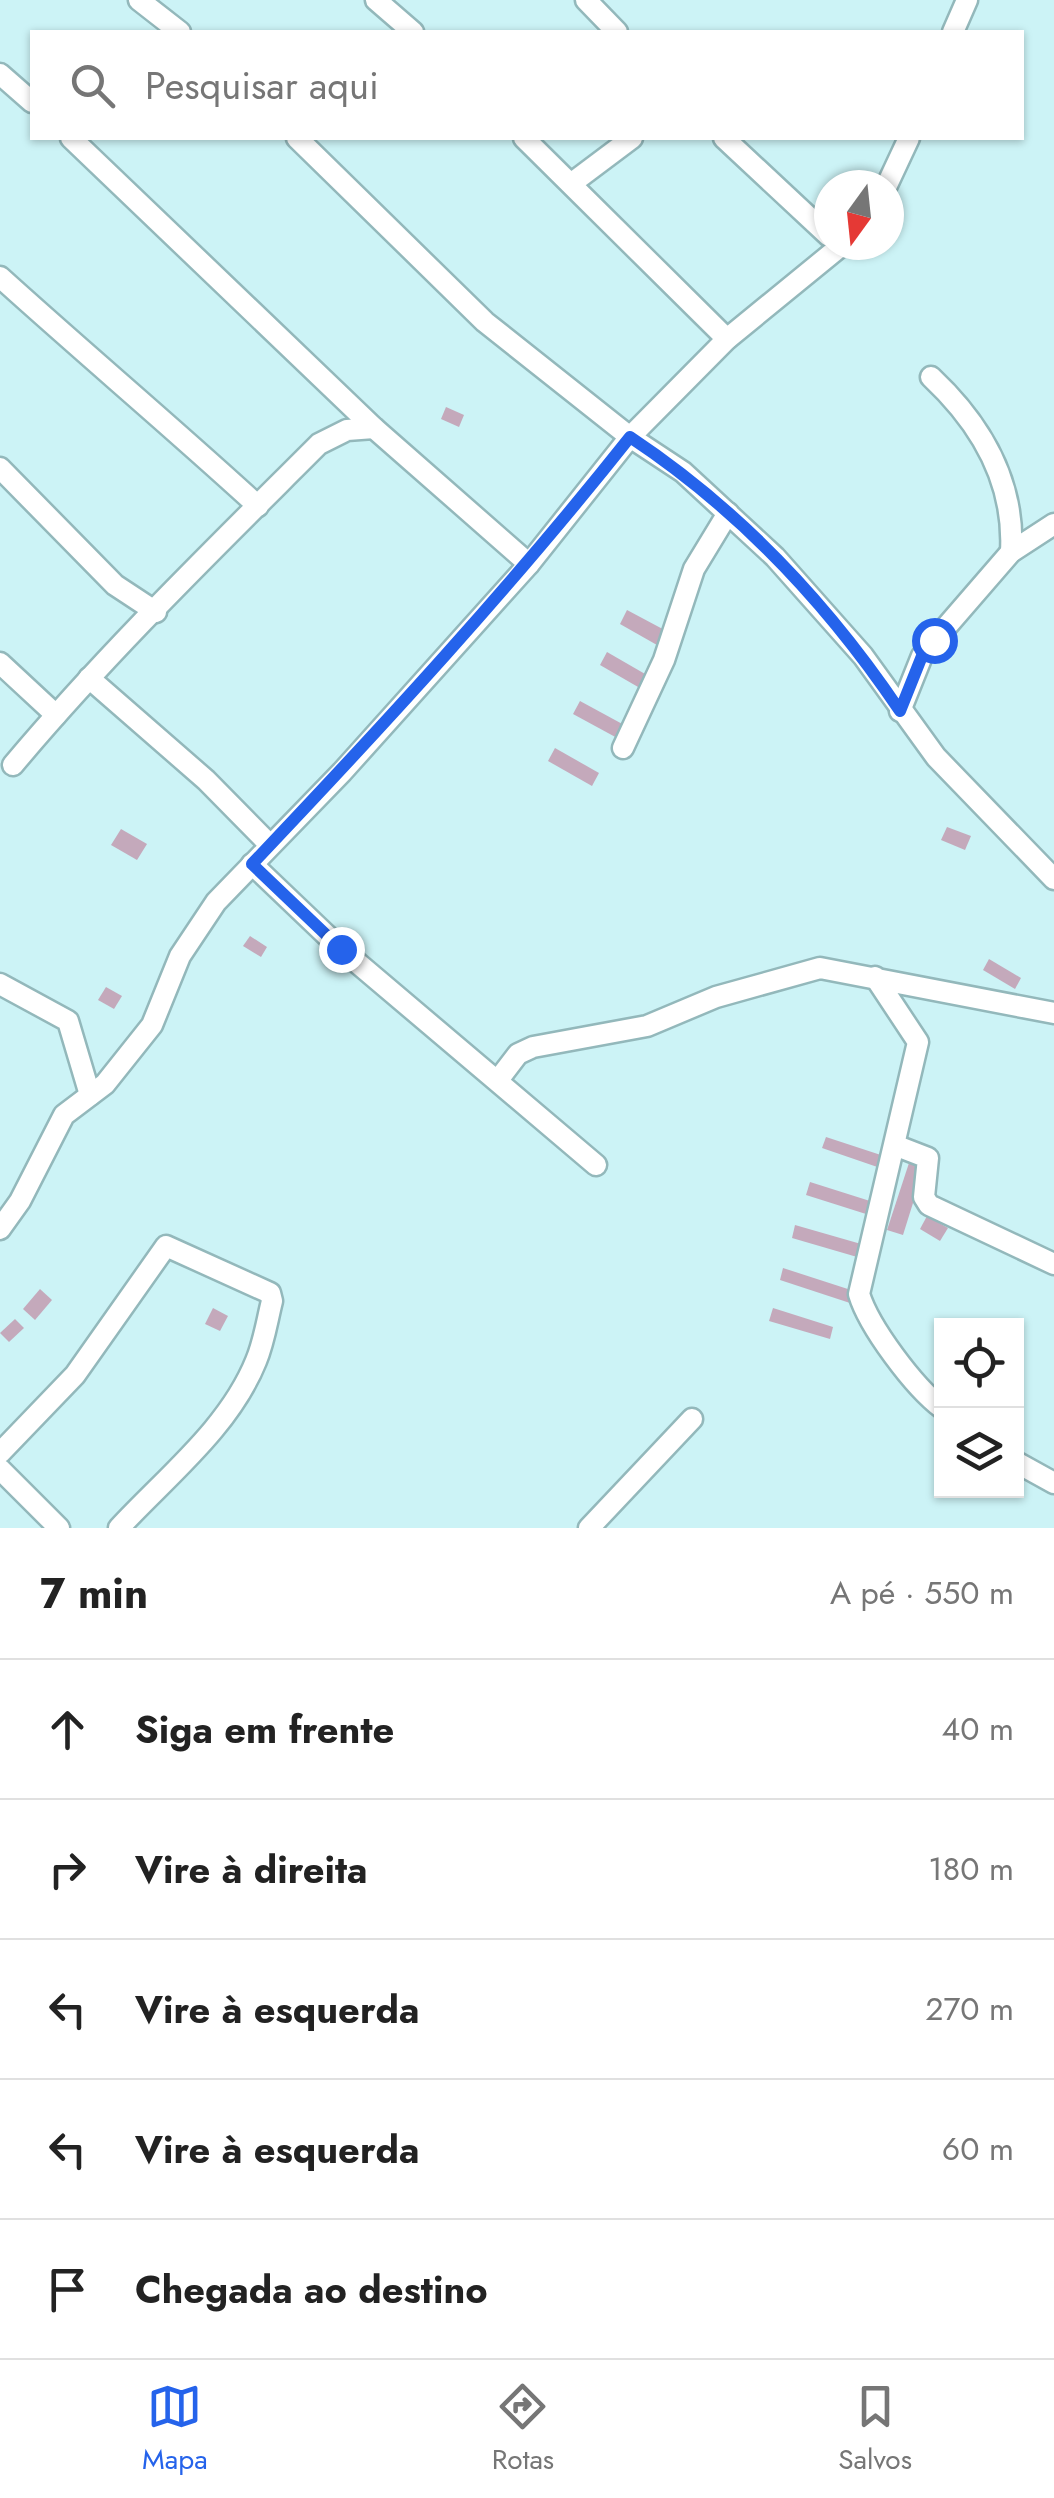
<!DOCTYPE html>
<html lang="pt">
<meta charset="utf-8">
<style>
:root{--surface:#fff;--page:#f6f6f6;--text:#222;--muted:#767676;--line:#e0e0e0;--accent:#2563eb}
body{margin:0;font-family:Jost,sans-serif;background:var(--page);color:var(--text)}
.controls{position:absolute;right:30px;bottom:30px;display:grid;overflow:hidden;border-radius:0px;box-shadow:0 2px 8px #0004}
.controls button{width:90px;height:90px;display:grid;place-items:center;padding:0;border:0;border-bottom:2px solid var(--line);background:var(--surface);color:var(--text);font:50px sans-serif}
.compass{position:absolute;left:814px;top:170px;width:90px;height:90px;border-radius:50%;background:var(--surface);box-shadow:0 2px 8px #0004;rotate:195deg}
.stop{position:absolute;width:30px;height:30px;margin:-22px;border:8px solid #2563eb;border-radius:50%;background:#fff}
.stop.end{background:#2563eb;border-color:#fff;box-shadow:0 2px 10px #0008}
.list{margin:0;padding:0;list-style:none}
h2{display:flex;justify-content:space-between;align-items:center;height:130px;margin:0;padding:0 40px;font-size:42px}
h2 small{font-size:32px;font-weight:400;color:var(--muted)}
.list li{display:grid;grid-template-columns:65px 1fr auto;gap:30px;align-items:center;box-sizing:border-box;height:140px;padding:0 40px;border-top:2px solid var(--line)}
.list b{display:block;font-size:38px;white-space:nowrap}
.list em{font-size:32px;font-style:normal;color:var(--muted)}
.icon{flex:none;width:55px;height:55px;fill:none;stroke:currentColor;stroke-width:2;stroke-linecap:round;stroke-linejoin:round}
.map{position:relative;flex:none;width:1054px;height:1528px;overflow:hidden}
.search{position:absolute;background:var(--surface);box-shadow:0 2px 8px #0004;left:30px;right:30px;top:30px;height:110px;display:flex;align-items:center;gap:25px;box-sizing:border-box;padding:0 35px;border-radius:0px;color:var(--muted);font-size:38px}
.sheet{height:830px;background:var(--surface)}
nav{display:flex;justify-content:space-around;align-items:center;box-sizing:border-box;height:140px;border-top:2px solid var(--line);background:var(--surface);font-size:28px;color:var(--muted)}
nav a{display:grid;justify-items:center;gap:5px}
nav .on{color:var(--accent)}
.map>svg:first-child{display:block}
.building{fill:#c4a9bb}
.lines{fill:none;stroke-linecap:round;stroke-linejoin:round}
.minor-casing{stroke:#93b8bb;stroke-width:25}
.minor{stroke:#fff;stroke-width:20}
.route{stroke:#2563eb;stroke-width:12}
</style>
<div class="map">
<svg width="1054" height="1528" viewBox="0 0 1054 1528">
<rect width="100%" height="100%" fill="#ccf3f6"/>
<g class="building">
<path d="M446,407L464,415L459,427L441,419Z"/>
<path d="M627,610L672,634L664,649L620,624Z"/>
<path d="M607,652L652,678L645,691L600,665Z"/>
<path d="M580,701L626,726L619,739L573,714Z"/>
<path d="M555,748L599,773L592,786L548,761Z"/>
<path d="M947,827L971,836L965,850L941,840Z"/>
<path d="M121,829L147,844L137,860L111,845Z"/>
<path d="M250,936L267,947L261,957L243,946Z"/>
<path d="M989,959L1021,978L1015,989L983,970Z"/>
<path d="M106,987L122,996L114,1009L98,1000Z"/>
<path d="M826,1137L893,1159L889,1171L822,1148Z"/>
<path d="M909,1163L924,1168L903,1235L887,1230Z"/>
<path d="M810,1182L870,1201L866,1214L806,1195Z"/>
<path d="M927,1216L948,1228L940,1241L920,1229Z"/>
<path d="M795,1225L868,1246L864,1259L792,1238Z"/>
<path d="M783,1268L854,1291L850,1303L780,1280Z"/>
<path d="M40,1289L52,1300L35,1320L23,1309Z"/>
<path d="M213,1308L228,1316L220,1331L205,1324Z"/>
<path d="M773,1308L833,1327L830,1339L769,1321Z"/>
<path d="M15,1319L24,1328L9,1342L0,1333Z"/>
</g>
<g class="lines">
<defs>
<g id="minor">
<path d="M139,0L180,32"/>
<path d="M376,0L413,32"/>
<path d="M586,0L617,32"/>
<path d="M953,32L967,0"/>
<path d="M0,74L32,102"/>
<path d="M71,138L374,428L529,564"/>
<path d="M297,138L485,322L630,437L683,472L775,557L863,656L936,757L1054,879"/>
<path d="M524,138L727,339"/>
<path d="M724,138L829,236"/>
<path d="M572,183L632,138"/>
<path d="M887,185L909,138"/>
<path d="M0,277C85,354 173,428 258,506"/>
<path d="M931,377C981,424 1015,482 1011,552"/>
<path d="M0,468L115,585L156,612"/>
<path d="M0,663L56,715"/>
<path d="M89,678L206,780L270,845"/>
<path d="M900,711L922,656L934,641L1011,552L1054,524"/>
<path d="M623,748L664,660L694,569L728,513"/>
<path d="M13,765C108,652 214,549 319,444L347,430L374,428"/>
<path d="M252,864L341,949L596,1165"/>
<path d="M875,977L918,1042L859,1294C869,1327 914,1387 942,1408"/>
<path d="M0,984L68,1021L90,1095"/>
<path d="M498,1080L518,1054L533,1047L647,1026L716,997L820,968L1054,1013"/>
<path d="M897,1146L928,1158L924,1197L929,1205L1054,1264"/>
<path d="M0,1229L20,1201L64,1115L105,1084L152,1025L180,956L216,902L342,772L529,564L630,437L727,339L842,245"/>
<path d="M0,1453L75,1375L166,1246L270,1293L272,1301C267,1321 264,1342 256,1361C229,1428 166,1477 119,1528"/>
<path d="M1016,1462L1054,1483"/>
<path d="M0,1469L59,1528"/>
<path d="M589,1528L692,1419"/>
</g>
</defs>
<use href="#minor" class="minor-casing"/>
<use href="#minor" class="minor"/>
</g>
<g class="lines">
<path class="route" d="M341,949L252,864C383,726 511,587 630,437C737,508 828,604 900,711L922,656L934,640"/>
</g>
</svg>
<div class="controls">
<button><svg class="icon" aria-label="locate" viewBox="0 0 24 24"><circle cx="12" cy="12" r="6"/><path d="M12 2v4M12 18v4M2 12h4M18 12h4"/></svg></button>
<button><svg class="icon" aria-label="layers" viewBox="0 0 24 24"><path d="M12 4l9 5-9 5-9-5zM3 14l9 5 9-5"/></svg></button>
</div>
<svg class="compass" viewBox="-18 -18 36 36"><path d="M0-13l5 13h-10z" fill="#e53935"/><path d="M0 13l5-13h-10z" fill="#767676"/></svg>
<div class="stop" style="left:934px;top:640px"></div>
<div class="stop end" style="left:341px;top:949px"></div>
<div class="search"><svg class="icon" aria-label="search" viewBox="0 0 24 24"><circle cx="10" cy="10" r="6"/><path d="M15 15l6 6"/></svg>Pesquisar aqui</div>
</div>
<section class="sheet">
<h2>7 min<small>A pé · 550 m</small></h2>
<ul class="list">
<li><svg class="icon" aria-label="ahead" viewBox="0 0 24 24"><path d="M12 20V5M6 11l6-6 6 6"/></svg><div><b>Siga em frente</b></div><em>40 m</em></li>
<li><svg class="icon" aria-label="right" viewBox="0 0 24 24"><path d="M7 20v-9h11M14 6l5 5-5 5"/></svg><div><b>Vire à direita</b></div><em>180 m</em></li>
<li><svg class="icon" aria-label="left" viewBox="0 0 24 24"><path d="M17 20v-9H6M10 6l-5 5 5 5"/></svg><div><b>Vire à esquerda</b></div><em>270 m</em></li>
<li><svg class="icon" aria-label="left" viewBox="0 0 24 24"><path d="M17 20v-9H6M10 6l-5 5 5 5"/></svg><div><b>Vire à esquerda</b></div><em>60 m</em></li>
<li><svg class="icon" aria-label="arrive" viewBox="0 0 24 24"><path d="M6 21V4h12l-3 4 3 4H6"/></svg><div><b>Chegada ao destino</b></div></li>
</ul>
</section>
<nav>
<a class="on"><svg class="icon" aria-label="map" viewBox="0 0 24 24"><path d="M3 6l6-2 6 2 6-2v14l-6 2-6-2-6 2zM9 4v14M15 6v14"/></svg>Mapa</a>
<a><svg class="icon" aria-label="directions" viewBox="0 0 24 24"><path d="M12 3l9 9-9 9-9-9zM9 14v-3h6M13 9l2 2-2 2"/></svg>Rotas</a>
<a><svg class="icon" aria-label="saved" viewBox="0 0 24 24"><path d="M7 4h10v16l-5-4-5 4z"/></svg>Salvos</a>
</nav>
